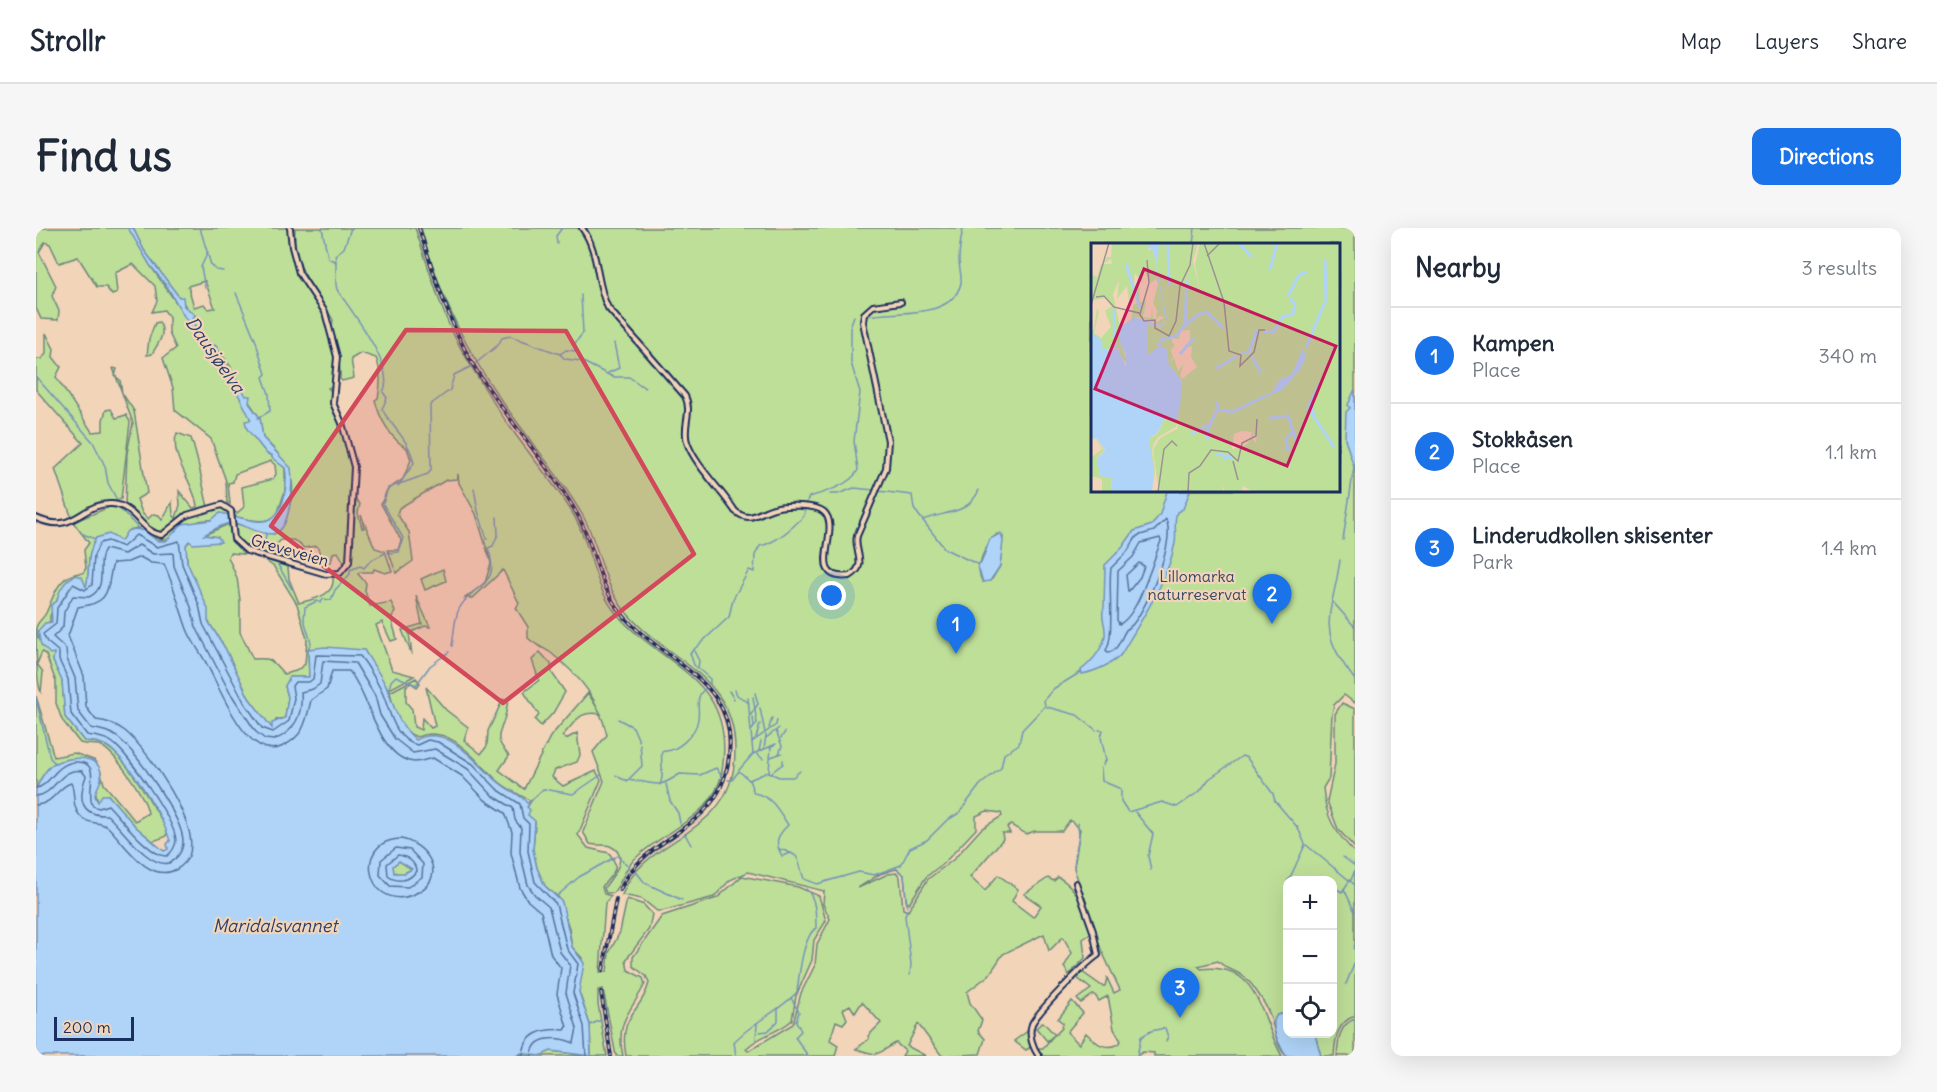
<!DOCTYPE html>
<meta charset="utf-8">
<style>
:root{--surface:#fff;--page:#f6f6f7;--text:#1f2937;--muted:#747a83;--line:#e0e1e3;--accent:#1a73e8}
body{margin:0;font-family:Delius,sans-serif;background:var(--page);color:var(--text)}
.controls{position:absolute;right:18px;bottom:18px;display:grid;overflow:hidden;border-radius:12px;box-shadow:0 6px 24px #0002}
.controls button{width:54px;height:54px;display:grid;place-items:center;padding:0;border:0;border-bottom:2px solid var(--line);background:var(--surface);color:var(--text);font:30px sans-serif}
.scale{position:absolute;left:18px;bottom:15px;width:80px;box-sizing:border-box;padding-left:6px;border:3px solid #1b2f5e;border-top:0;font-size:16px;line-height:21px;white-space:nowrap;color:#1b2f5e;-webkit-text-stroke:4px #f2d4b8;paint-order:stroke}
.you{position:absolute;left:796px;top:368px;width:21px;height:21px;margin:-15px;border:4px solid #fff;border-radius:50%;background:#1a73e8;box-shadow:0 0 0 9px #1a73e833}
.badge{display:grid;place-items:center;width:39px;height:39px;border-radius:50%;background:var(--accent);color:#fff;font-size:20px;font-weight:700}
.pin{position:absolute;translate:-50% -50px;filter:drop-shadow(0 2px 3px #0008)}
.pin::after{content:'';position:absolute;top:32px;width:21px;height:18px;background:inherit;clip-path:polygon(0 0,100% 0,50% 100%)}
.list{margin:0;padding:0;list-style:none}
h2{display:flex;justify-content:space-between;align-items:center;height:78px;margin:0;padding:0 24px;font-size:26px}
h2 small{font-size:20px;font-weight:400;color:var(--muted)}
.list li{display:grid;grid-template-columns:39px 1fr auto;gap:18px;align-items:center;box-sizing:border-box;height:96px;padding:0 24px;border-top:2px solid var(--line)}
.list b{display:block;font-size:22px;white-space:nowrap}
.list p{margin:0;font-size:20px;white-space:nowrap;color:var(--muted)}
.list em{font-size:20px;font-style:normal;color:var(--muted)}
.icon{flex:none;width:33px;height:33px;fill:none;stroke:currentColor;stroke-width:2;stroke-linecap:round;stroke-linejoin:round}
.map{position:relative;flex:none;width:1319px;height:828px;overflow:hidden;border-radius:12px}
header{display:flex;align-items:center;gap:36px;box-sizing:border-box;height:84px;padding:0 30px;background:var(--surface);border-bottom:2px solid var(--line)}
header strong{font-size:28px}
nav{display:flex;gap:33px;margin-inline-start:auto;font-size:21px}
.intro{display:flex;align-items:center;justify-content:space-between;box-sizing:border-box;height:144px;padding:0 36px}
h1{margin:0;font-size:42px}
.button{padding:15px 27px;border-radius:12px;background:var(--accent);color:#fff;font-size:21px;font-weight:700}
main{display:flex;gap:36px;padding:0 36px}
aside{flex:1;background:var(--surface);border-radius:12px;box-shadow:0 6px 24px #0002}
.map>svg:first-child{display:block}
.built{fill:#e2c4a7}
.green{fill:#bedf98;stroke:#6c877b;stroke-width:1.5;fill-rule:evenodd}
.water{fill:#afd4f8;stroke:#7492ba;stroke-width:1.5;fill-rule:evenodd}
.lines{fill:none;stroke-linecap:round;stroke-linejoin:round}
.shore{stroke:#56719c;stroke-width:1.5}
.stream{stroke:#7492ba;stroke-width:1.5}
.minor-casing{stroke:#1b2f5e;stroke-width:8}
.minor{stroke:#f2d4b8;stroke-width:4}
.rail-casing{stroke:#1b2f5e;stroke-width:4}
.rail{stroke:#f2d4b8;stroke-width:1.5;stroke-dasharray:4.5;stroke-linecap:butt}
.marked{fill:#d1495b;fill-opacity:0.2;stroke:#d1495b;stroke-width:4.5;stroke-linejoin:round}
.labels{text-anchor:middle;stroke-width:4.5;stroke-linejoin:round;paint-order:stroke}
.street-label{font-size:16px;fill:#1b2f5e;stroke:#f2d4b8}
.park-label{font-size:16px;fill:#334967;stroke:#f2d4b8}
.water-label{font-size:18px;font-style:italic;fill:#2a406d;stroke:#f2d4b8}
.inset-river{fill:none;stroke:#afd4f8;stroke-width:3}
.inset-road{fill:none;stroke:#9c9294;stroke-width:1.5}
.view{fill:#c2185b;fill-opacity:0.15;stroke:#c2185b;stroke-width:3}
.inset-edge{fill:none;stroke:#1b2f5e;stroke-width:3}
</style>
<header>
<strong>Strollr</strong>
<nav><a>Map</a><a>Layers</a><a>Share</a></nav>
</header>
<div class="intro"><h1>Find us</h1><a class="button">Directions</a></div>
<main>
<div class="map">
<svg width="1319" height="828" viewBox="0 0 1319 828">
<rect width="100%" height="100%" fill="#f2d4b8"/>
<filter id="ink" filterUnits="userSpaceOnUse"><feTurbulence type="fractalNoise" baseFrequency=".0167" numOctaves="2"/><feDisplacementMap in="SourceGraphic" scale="12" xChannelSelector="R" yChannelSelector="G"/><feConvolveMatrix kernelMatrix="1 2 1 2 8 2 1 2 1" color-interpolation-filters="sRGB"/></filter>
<g filter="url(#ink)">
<g class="built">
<path d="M381,0H384L407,67L429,119L450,154L539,280L553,307L571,362L581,378L600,399L671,455L682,470L691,491L695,535L686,565L665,592L611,630L585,663L582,661L585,656L599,635L616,620L653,597L676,572L691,535V508L687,492L669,457L599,402L573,373L549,308L536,281L447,156L426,121L403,68Z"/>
<path d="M579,671L582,674L569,742H565Z"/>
<path d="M565,764H566L577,828H574L566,788Z"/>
</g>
<g class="green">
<path d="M0,0H92L95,3L114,37L153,93L156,102C169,116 212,171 214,189C215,192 213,197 213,202L227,221L249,240V263L240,290C228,296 211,291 198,289L197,283L201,285L208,279L206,259L237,251L240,246L239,237L235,233L199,246L197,254L192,255L194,276L191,274L190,253L175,211L139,182L137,160L127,130L140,120L133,105V89L128,82L116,84L121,73L119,58L97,36L79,45L81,65L76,67L70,59H61L42,29L23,35L14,16L9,14L3,24L20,58L16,68L23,83L22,92L5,91L0,80Z"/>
<path d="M97,0H252L254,23L265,52L289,89L298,126V135H301L297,158L292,160L296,164L297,181L305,195L317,234L310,338L302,324L297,325L295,334H287L281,318C259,321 274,321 257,312H245L239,318L250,334L210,322L200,313L198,295L238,306C267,267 261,241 227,210L224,190L196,149L195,139L178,117L174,118L161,105L157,88L108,22ZM169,53L179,80H178L172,81L168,76L158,79L152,58Z"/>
<path d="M259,0H379C393,39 404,83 424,119C439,145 455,172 472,196C492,225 515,251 534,281C555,313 556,355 579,384C625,440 701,448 686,543C680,587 630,602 602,628C589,638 587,653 577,665H570L568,660C575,650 596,628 574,618C568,616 561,618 554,616L547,604L568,553L557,524L571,507C562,470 545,449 515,425C508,420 499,417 492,410V399L480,380L483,375L467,342L437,370H429L449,355L455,335L440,286L423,255L422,246L421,251L410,252L363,280L361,286L373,304L377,333L360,345L352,322H362L365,312L345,276L351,262L367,251L375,232L371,220C355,212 343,189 339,172L342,170C345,158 345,141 340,130L325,125L315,131L318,150L306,153L304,151C306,130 293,110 297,92C279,60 256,41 259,0Z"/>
<path d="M385,0H1319V475L1308,467L1298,477L1296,486L1293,550L1287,560C1290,591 1298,602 1319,625V788C1301,794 1299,811 1298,828H1285L1278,806H1296C1297,790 1301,752 1296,741V652H1252L1251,785L1241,787C1238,803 1241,814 1250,828C1239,817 1239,800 1233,785C1229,775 1222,765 1216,757C1204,741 1192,744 1182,733L1162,738L1165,741C1224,733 1224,790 1246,828H1118V825L1107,824L1101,828H1005L1001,820H1007L1018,807L1011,813L1000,800L1007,794L1019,807L1026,800L1025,798L1027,795L1022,791L1036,773L1047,785L1031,804L1043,816L1050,805C1060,815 1069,823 1083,816L1085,813L1078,801L1072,768L1063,773L1058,766L1045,775L1041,771L1055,761L1041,750L1046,744L1066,758H1069L1071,750L1078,765L1084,762L1064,719L1038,640L1044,601L1034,592L1026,603H999L990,606L975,597L971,599L974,605H966L967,611L934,649L949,663L962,647L982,661L976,673L997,689L1005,678L988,666L1012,650L1018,653L1022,649C1044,661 1049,683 1056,705L1047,711L1049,730L1033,747L1028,739L1036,725L1027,709L1013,723L1008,706L967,726L953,747L931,764L934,775L946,792L942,803L949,811L944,826L906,828L882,796L871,818L890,828H866L869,823L860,815C837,828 845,828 820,821L833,811L832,808L845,795L826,774L819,785L814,777L807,781L811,791L807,796L800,793L794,812L802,817L799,828H590C582,785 605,786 613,755L610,748L597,738V729L626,688L681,670L706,648L762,659L783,668L790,693L778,712L776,732L760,768L756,792C743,805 722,807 710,821L712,823L757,796L765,765L779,737L781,716L794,691L787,676L788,663L712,644L694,652L678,669L626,683H621L606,671L586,667C608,608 688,611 698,538C709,446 629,436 586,379C566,352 563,317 547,288C523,246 490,208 463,169C428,119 401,59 385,0ZM1056,16H1302V262H1056ZM961,306L967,308L964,338L956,351L947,354C937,340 950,316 961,306ZM951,583L965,585L966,588L945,601L918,631L892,651L872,683L867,681L864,649L861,645L852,646L822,660L844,646L860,641L868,647L870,673L873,676L890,649L909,634L940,601V588Z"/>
<path d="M123,94C131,106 122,115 116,126L111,127L113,111L119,95Z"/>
<path d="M10,105L18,121L17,129L25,139L20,149L56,204L67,203V192L70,182L75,181L80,190L90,187L94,194L85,271L44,284L36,291L19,241L47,215L0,162V131H5L10,126Z"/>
<path d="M77,140L81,141L79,148L84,152L86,165L98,183L111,265L101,271L106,285L112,291L117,286L123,287L126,292L136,274L137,287L140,290L144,277L143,263L157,280L161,279C160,257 132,228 141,205L155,210C163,233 166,255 172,279L147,288L127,305L113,300L89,276L91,225L97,195Z"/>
<path d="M318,270L324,276L322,285L326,300H328L325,287L339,320L349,323L356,343L349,345L338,341L337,344H324L322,346L330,355L329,363L334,378L355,374L359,384L355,390L361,411L355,413L346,394L340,397L356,442L378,448L352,462L328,422H272L273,449H254L249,458L252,469L249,490L240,492L236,501L213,470L189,420L172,393L151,334L150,317L154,313H171L182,309L168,307L195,295L196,313L208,326L194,325L192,329L201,350L204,372V404L217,431C237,430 234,431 248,446L260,443L269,436L271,411L261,376L238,339L227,331L252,339L253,351L263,375C277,371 299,368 297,350L314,339Z"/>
<path d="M76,278C99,284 105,304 125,310L151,288L187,278L195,287L182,286L180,291C173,293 167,291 161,294C128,308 137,323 101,300L93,302L85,313L60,310C49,329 55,341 50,361L47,356L28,357L14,388V393L2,403V410L18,425L17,433L26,452L29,489L48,513C54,514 61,514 66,516C89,525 116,577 129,598L132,604L129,609L117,613L100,599L72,567L62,574L59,562L65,552L59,535C30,527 12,530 0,561V468L18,529L38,525L58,532L64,541L68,556L99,593L112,585C110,570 79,523 63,517C58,516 50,517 44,515L26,492L20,475V454L10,427L6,424L1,436L7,444L5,464C0,455 0,413 0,400C1,394 7,391 10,385C18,368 22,345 47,345L50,340L48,322L53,315L37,294Z"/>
<path d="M407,341L410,353L389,362L385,351Z"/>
<path d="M380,368L394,399L389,398L373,405L376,427L366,402L386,396Z"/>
<path d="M504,424L515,436L516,445L529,464L517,485L505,498L499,492L503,487L488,464L503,452L496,432Z"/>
<path d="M380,450L384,455L381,459L375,455L370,458V474L376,481L378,499L385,502L386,490L395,500L399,498L390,459L410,482L432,499L428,512L445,526L451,518L452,503L467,471L472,474C470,479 471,483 469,488C464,509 456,507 473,528L463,542L488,561L514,509L552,465L565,486C542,482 541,493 526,508L530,511L541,505L544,527L541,534L519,542L516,549L527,558L560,543L565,552L542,607L552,620L573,625C587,643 574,646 566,659L568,666L575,668L569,675L564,744H571L573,725L584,704L591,671L608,677L616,686L613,701L590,732L592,742L607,750L609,756C595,784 579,793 587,828H580L567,761L562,762V776L571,828H555L554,797L543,764L546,730L536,719L533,700L523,670L509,658L501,640L497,622L499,594L487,586L495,573C484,567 471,561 462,553C439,533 415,495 381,509C362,502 358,483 354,464Z"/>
<path d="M1306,475L1319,481V620L1302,601L1291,573L1299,536V486Z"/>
<path d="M363,633L376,641L366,646L357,644V638Z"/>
<path d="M1319,791V828H1301C1302,813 1303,796 1319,791Z"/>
<path d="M993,802L995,819L990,822L978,813Z"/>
<path d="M515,823L552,828H480C489,823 504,827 515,823Z"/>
</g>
<g class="water">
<path d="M92,0H97L108,22L143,69H147L148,78L160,88L156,90C160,104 166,114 180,118C190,135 200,150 210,168H214L213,175L224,190L227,210L255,240C257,254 256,306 235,306C222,306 210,298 199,295C191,293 175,303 168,307L182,309L185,314L157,316L153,313L150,317L151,334L172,381V393L189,420L213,470L236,500V495L249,490L252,469L249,458L254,449H273L272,421L289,419L328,422C336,436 347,449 352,463C361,486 361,494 380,512C413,494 441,538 465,556C473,563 485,566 491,575L495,573L491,579L494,582L492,587L499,593L497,622L501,640L509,658L526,674L536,719L548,735L543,764L554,797L555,828L515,823L504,828L485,825L480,828H0V561C4,552 10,539 19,535C32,529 68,524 65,551C64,557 59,562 59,568L62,574L66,567H72L100,599L128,623L132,621L131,616L134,613C126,586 96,539 75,521C67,514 57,514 48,513L29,489L26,453L17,433L18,425L14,426L5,417L2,403L9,395L16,394L15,377L21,373C22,364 29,351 40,347L46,349L50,359C55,341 49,329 60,310L73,306L85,313L91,303C104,298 112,305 121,313H130L146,296L175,292L184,285C211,289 239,308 248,269C250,260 251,249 249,240L236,230V227L231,226L211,201L209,193L215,192L195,152L156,102L132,60L114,37ZM363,633L376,641L369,645H358L357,638Z"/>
<path d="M1319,161V238L1318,239L1309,211L1310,184L1314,180L1312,177Z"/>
<path d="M1131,263H1154L1147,281L1141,284C1137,295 1141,304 1139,315C1131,356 1104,393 1086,425C1080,435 1057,444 1046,446L1045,442C1056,434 1071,416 1069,403C1069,394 1064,387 1068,380L1069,337L1086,320L1098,303L1116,297L1124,286Z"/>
<path d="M965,305L967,313L964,338L954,353L947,354L941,336L945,335L954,311Z"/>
<path d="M1251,785L1252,806H1279L1285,828H1250C1244,818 1232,797 1241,787Z"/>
</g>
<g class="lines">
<g class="shore">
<path d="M1130,291C1140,314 1112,377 1097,396C1095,399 1093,398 1090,402C1084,411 1083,422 1072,425L1070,422C1079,410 1072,359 1075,340L1091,324L1101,308L1118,303Z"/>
<path d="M1124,310L1125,313C1117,332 1102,389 1083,396L1081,392L1082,343L1097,329L1105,315Z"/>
<path d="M1103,335L1108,338L1104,349L1092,364L1090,347Z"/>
<path d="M0,560C13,559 19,536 38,534C69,532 48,563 57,578L63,580L72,577C84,589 114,629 131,628C136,624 139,620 140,613C140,594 93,527 77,515C69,509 61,509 51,507L35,486L32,451L23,432V424L11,414L7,406L20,396L21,380L37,356L49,362L56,357L58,327L64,315L72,313L87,319L100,307L121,319L143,313L146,336L163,377L167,396L208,474L226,500L237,504L253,493L258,470L256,458L259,454H273L277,451L280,427L324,428C332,438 340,452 346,464C354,482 358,512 381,517L392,512L402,514L437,536L461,561L484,576L487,590L493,596L492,623L499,654L520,676L531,721L542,736L537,765L548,798L550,828"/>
<path d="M0,568C19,567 24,538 46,543L50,548C42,570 44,588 71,587C86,600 112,640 133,635C142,630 147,623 147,613C147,591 99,521 81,509C72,503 65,502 55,500L42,483L39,450L31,431L30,421L17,409L27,399L28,384L37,368L53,369C74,359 59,336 69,321L88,326L103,317L117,326L137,325L138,338L155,379L160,399L193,463L220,504L229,511L238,512C259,504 267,486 265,464L277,461L284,456L287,433L319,435L339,468L344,487L359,511L377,525L399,521L432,541L456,567L477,580L479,592L485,600L484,624L492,657L499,667L513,679L524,724L534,737L530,765L541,800L538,815C523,809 497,806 496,828"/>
<path d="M0,577C18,576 21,559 35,555C40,565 35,578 44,588C53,598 65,592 73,600C89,616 113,657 141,641C146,638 150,634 153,628C165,597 113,523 89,503C80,496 71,493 60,492L50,479L48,448L32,408L42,379C76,375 70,362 77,335L92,334L104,329L115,335L128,336C138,357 143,379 151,401C155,412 163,422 169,433C182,454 209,534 245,519C268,509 270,494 275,472L291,461L296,443H313C333,465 342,532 379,534C385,534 391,531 397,530L426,548L449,572L469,585L476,604L475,625L484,660L492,673L505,684L515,727L525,740L521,766L531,799L529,802C509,800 488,804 487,828"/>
<path d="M365,611C389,615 412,646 384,663C334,693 312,612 365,611Z"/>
<path d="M360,620L374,622L387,636L386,649L372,659L354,658L344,647L345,632Z"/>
<path d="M362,627C370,628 380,634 380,643C374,653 361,655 352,648L351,636Z"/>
</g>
<g class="stream">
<path d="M164,0L175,37L180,42L187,43"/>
<path d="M286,0L292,30L300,34"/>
<path d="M315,0L308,20L299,27C302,36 297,58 302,63C316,84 361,141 347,164L351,170L346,181C358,202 373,211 378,235L362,258"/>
<path d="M549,0L555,10"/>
<path d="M556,12L558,19"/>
<path d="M521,16L520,8L526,0"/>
<path d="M1157,16L1159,0"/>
<path d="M169,60L165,39L172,24"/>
<path d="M200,65L221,116"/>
<path d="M832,88C861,82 916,92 925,55C926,48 923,40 923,32C923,22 925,10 927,0"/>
<path d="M221,118L230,146L227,149L233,166L234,183L222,190"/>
<path d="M524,126L530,122L540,123L539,115L547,105L545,67"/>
<path d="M439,136L462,117L466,110L474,108L524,126L529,131L545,133L577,149H593L609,160"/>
<path d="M572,145L583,140L578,115"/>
<path d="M0,149L57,214L69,238L72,255L81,272"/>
<path d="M438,260L442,283L451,311"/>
<path d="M842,263L876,267L878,281L909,321L941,336"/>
<path d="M794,266H802L818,260L838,262"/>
<path d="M770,276L773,269C787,265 815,257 822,242L818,213L824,164L815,135V96L818,88"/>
<path d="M85,282L102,300"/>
<path d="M887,292C909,283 932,287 943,262"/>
<path d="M230,305L229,314L239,330"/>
<path d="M47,306L59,311"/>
<path d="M1307,312L1318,239"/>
<path d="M352,325L363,324L367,310L347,276L352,260L392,246L395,242L394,177L414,162L418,147L436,138"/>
<path d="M1304,332C1296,390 1278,399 1319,452"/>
<path d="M242,337L256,361"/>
<path d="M1296,373L1319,399"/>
<path d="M416,418C418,407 418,391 423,381C438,353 466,360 452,320L457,318L462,306L461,289"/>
<path d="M272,421L275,415L268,391L269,379L281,373L285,375L287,371L295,372L299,362L314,346V342L324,338L328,340L334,333L349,325"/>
<path d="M658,423L663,433L662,440"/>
<path d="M674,456V451L658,437L654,425L693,389L697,371L713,342L718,344L719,327L724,318C740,315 756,300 768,288L769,280"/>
<path d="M699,462L701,467L713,475"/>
<path d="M693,463L698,471"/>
<path d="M352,464L355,453L360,448L380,457L394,438L413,424"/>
<path d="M0,470L14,530L19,535"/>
<path d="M712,470L717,526"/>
<path d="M1011,479L1041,487L1060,502"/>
<path d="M724,480L729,505"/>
<path d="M714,488L722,476L719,465"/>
<path d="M717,489L718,499"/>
<path d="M582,491L597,499L603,513"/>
<path d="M733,500L736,490"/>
<path d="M716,502L721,495L717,469"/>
<path d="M1063,502H1067L1065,509L1070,532L1067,537"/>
<path d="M740,503L746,518L743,526"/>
<path d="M720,510L724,496"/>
<path d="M730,510L743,500"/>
<path d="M745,510L749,504"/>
<path d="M716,514L740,497L741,492"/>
<path d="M728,521L730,507"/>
<path d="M723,523L725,513"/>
<path d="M721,526L727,531"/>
<path d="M735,529L746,525"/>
<path d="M1065,540L1066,553L1085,561V573L1092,584L1126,574L1141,579L1164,563L1173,551L1206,528L1211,530L1237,566L1239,573L1262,600L1269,616L1319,657"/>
<path d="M703,542L717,526L740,516"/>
<path d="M733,543L735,519"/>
<path d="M736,544L747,536V532"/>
<path d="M580,547C588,554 594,552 603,553C625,558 625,558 644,546L664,547L680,540L685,547"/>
<path d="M692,552H696L703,543L713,552L718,565C737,569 742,582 752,597C741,608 738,613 746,628L755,625"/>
<path d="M713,552L732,544L743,549H757L764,543"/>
<path d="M591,553L606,538L604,516"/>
<path d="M630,556L634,573L642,585L644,595"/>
<path d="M624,557C629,545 624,535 626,523C641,525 660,506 662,491C664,478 658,469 670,460"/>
<path d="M495,573L507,561L537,566L565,547"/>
<path d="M1099,584L1117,606L1112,628L1115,642"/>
<path d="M649,606L655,617"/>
<path d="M743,621C767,628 760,629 768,651L781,656L823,644L838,647L865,637L874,620L891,612L910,593L923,585L944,557L965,540L968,526L983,516L986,502L1009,478L1008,472L1017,461L1045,444"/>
<path d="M1039,627L1043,608L1042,595"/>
<path d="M581,628L595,640"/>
<path d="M1307,629L1319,638"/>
<path d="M1038,638L1039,630"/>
<path d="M860,640L868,647L871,679"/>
<path d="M598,641L609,655L646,672"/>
<path d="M1253,652L1269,617"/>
<path d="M1315,652L1319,642"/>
<path d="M1252,659V672"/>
<path d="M1299,660L1306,664L1314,652"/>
<path d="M1308,661L1319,684"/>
<path d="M521,668L543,649L579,629"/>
<path d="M871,682L869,688L875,736L874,747"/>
<path d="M1318,718L1319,717"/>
<path d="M1318,721L1319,720"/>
<path d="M1310,756L1319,734"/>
<path d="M755,770L763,784L760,793L765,803L759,809L772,828"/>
<path d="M569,789L572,786"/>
<path d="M554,797L565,792"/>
<path d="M724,804L732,803L742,793V781"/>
<path d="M720,812L721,795"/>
<path d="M700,828L698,814C716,794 743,784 761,764C763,748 767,708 780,700C780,688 780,669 770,661"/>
<path d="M1079,828H1090"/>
<path d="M1095,828H1101L1105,809L1115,803L1129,800L1132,809L1130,813"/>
</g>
<defs>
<g id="minor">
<path d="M546,0C564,24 559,55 572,80L649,168C657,184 646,198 651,214C658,236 686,263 699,283C714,296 722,284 738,280C748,277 780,276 788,284C807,301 767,354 814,348C833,337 817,323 821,308L850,240L852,213L827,94L828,86L837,78L865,74"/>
<path d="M0,290C39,308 45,274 76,276C99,277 105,305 126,307L151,287L186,277L195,283L198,311L211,323L290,346L304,345L313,334L318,239L306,195L297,175L301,129L289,84L263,45L256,19L254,0"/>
<path d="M1003,828C997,820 992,807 996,796C1002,783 1049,736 1062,727L1057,703L1040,655"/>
</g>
</defs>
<use href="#minor" class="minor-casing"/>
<use href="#minor" class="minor"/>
<defs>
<g id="rail">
<path d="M383,0C398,46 412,92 436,135C467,187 509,231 540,284C559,316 561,357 586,386C629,438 710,453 691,540C677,606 608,606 584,662"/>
<path d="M567,742L580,671"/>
<path d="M565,764L575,828"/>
</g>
</defs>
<use href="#rail" class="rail-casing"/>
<use href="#rail" class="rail"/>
</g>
</g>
<path class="marked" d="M370,102L530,103L658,326L467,475L235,298Z"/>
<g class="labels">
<g class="street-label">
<text transform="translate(254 322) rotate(16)" y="6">Greveveien</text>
</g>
<g class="park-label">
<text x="1161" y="354">Lillomarka<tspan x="1161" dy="18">naturreservat</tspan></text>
</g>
<g class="water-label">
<text transform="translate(179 127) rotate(55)" y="6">Dausjøelva</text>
<text x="239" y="704">Maridalsvannet</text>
</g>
</g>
<g transform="translate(1055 15)">
<rect width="249" height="249" fill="#f2d4b8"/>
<path d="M21,0H59L57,8L61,5L65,19L68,0H102L99,11L103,0H107L102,18L109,49L104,21L109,0H249V249H163L152,243L150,249H134L131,242L132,249H91L88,245V249H68L62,207L69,195L86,186L90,169L85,184L67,194L62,202L61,209L64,225H63L64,228L61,249L63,228L57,197L67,190L74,174L85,178L91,138L77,121L76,106L68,103L58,112L56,106V81L70,84L74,80L75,77L70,82L46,74L33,81L29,98L37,121L28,113V105L16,106L11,113L9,95H5L2,92V85L0,83V79L3,87L6,65L8,69L3,90L10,95L20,84L14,68L21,63L14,55L0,58V31L6,34L10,21H21L20,16L13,20L16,14H20ZM53,28L60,40L65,36L67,41L62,60L66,67L65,77L68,73L74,74L66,79L62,76L61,64L60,75L52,74V71H53L56,53L55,58L49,59L48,41L46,45L43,41L44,30L51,40ZM28,37L26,56L36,43L38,59L42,48L47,59L42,62L40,78L29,84L22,51ZM99,87V101L94,105L101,103L100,114L106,124L91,136L89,132L93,121L87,128L83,115L79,120L82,114L79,104L81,107L83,102L80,95L88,96L89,88ZM151,188L161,189L159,195L166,190L165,200L161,195L155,202L141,206L143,191ZM5,196L13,207L6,215L9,233L21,235L20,249H11V236L0,233V215L11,206L5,196L1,197H0Z" fill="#bedf98" fill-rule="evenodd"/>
<path d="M59,0H68L66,27L76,75L71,84L56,81V106L58,112L68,103L76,106L78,122L91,138L89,165L85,178L74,174L67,189L58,196L63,228L61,249H20L21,235L9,233L6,216L14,207L6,196L0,195V83L3,92L11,97L12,114L13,105L19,108L27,105L35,124V112L28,98L30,84L43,74L69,82L74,78L75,75L72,67V59L65,29L66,22L61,5L56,6ZM212,105L215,114L209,127L191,147L179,152L188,137L201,131Z" fill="#afd4f8"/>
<path class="inset-river" d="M77,0L78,43M148,0L161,14M35,21L49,65M179,27L186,0M197,53L208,32L216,29M23,66L24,104M109,71L116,69L132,85M91,85L108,71M173,89H183L191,74L202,71L204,61L199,55M85,94L94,81L96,37M68,103L70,97L84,93M215,105L235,56L234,17M151,110L158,109L166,87M89,111L103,95M161,114L170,130M124,126L146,113M230,138L217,165L243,204M220,156L223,175M125,159L128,167L141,169L179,151M178,175L197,173L206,200M100,191L117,182M117,197L116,188L126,167M197,208L195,196L201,190M124,212L130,211L134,216L139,212L141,217"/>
<path class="inset-road" d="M113,0L133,59L138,108L150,112L149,123L163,109L168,87H174M116,13L129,0M5,54L13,53L23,64L48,70L53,78L64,77V85L78,93L85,78L89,43L99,22L102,0M0,62L18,0M49,71L58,40L56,17M142,218L147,237M67,249L73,206L81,198L86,203M97,249L98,230L109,223L120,207L137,209L147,218L151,200L165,193L166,176"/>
<path class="view" d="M53,26L245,103L196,223L4,146Z"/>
<rect width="249" height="249" class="inset-edge"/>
</g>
</svg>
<div class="controls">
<button>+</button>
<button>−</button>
<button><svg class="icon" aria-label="locate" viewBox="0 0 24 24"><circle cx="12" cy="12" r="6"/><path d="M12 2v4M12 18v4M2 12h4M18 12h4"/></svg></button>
</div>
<div class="scale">200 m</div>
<div class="you"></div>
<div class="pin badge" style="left:920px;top:426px">1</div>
<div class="pin badge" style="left:1236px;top:396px">2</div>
<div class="pin badge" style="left:1144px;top:790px">3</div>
</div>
<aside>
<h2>Nearby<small>3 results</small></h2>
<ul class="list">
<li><span class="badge">1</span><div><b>Kampen</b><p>Place</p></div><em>340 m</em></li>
<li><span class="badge">2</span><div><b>Stokkåsen</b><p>Place</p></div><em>1.1 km</em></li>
<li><span class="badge">3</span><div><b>Linderudkollen skisenter</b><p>Park</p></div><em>1.4 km</em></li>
</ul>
</aside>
</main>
